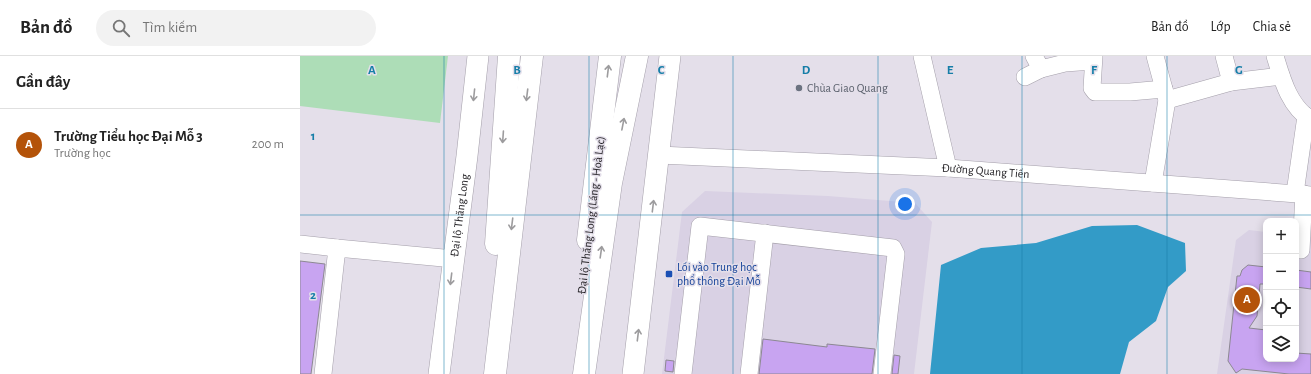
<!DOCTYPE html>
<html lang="vi">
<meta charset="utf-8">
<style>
:root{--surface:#fff;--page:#f2f2f2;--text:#222;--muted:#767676;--line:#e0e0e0;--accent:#b45309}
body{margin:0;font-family:"Alegreya Sans",sans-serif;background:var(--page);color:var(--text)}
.controls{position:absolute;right:12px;bottom:12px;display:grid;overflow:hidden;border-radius:8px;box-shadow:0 2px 10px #0003}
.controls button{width:36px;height:36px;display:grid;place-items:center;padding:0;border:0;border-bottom:1px solid var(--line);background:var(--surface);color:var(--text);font:20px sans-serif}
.you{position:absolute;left:605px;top:148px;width:14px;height:14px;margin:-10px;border:3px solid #fff;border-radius:50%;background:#1a73e8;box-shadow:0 0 0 6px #1a73e833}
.badge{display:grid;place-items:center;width:26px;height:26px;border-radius:50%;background:var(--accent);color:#fff;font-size:13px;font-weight:700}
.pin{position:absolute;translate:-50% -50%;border:2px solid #fff;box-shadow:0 1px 4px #0006}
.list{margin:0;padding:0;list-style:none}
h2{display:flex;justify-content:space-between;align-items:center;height:52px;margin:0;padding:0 16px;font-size:17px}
h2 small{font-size:13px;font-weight:400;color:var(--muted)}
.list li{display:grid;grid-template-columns:26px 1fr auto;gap:12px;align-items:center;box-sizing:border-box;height:72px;padding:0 16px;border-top:1px solid var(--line)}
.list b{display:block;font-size:15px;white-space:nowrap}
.list p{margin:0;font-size:13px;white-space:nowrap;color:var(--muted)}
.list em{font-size:13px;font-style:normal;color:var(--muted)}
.icon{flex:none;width:22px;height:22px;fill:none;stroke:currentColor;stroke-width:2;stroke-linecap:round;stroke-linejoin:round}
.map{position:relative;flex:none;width:1011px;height:318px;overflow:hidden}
header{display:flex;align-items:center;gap:24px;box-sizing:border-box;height:56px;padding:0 20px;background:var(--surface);border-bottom:1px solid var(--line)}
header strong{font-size:19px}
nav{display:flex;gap:22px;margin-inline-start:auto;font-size:14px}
.search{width:280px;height:36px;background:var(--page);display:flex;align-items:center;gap:10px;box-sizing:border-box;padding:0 14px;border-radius:22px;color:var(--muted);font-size:15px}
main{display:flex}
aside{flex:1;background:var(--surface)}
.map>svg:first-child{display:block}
.built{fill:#d9d1e4}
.green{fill:#adddb7}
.water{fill:#339bc7}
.building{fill:#c8a4f1;stroke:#8c8892}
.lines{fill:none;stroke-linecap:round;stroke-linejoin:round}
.minor-casing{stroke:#a49faa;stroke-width:18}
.major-casing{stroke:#a49faa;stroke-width:22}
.highway-casing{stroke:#a49faa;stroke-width:23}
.minor{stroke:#fff;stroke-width:17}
.major{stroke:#fff;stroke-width:21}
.highway{stroke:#fff;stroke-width:22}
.oneway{stroke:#9d9c9e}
.grid{fill:none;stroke:#167ea8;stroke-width:1;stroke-opacity:0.55}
.worship-dot{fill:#6b7280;stroke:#e4dfea;stroke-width:1.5}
.transit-dot{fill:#1a4fb4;stroke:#e4dfea;stroke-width:1.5}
.labels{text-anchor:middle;stroke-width:3;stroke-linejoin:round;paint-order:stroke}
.worship-label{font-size:12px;fill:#5b616d;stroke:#e4dfea;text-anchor:start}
.street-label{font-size:12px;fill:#262428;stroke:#e4dfea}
.transit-label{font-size:12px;fill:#164399;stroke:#e4dfea;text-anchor:start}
.grid-label{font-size:13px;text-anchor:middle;font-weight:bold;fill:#167ea8;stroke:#e4dfea;stroke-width:3;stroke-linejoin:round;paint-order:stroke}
</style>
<header>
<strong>Bản đồ</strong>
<div class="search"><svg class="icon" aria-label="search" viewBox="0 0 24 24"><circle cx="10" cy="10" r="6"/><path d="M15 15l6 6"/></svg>Tìm kiếm</div>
<nav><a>Bản đồ</a><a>Lớp</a><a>Chia sẻ</a></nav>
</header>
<main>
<aside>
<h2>Gần đây<small></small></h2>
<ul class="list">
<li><span class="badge">A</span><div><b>Trường Tiểu học Đại Mỗ 3</b><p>Trường học</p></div><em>200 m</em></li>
</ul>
</aside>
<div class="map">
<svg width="1011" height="318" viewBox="0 0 1011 318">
<rect width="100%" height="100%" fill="#e4dfea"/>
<g class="built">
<path d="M405,135L528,140L615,147L632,166L614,318H362L382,156Z"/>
<path d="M949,174L966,176V303H996V179L1011,181V318H917L936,184Z"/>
</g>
<path class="green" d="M0,0H148L140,67L0,50Z"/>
<path class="water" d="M837,169L885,187L886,215L868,231L856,265L829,286L820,318H630L641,209L681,192L736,187L792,170Z"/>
<g class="building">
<path d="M0,205L25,208L11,318H0Z"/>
<path d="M948,209L966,211V228H960L957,260L949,272L966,274V303H996V297L1011,298V318H989L942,313L936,317L928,305L937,220H940L942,214Z"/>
<path d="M996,214L1011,216V233L996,231Z"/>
<path d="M463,283L527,291V288L575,293L572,318H459Z"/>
<path d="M594,299L600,300L598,318H592Z"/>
<path d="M366,304L374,305L373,316L365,315Z"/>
</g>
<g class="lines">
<defs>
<g id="minor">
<path d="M622,0L648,112"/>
<path d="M734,0L741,13L765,7L793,5"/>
<path d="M794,0L792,32L795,36H830L864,33"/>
<path d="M924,0L931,26"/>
<path d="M975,0C982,23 989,50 1011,64"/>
<path d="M725,21L741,13"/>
<path d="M867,44L931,26L981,20"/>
<path id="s1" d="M359,99L648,112L1011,139"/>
<path d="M853,127L867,44L855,0"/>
<path d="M995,137L1006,60"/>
<path d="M0,188L37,192"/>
<path d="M1001,194L1004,138"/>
<path d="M23,318L37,192L154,203"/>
<path d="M383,318L400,170L593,192L596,198L582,318"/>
<path d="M449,318L465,177"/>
</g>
<g id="major">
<path id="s2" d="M139,318L167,100L178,0"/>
<path d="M333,318L370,0"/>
</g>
<g id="highway">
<path d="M288,184L310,0"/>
<path d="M196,188L209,0"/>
<path d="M195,318L232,0"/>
<path d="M284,318L311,127L337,0"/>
</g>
</defs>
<use href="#minor" class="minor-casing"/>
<use href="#major" class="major-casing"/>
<use href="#highway" class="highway-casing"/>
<use href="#minor" class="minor"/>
<use href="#major" class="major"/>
<use href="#highway" class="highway"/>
</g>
<defs><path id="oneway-shaft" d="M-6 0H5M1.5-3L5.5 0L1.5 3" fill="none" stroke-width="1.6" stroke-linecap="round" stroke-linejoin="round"/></defs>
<g class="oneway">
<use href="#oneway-shaft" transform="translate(308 15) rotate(-83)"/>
<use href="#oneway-shaft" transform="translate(174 39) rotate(96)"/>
<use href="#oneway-shaft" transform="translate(227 39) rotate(97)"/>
<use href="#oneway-shaft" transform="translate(323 68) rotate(-79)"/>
<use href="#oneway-shaft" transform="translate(203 81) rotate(94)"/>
<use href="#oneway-shaft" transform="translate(353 150) rotate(-83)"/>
<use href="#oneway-shaft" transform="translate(212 168) rotate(97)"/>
<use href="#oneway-shaft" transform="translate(301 196) rotate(-82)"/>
<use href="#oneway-shaft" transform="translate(151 223) rotate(97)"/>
<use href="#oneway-shaft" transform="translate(338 279) rotate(-83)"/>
</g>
<path class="grid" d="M144,0V318M289,0V318M433,0V318M578,0V318M722,0V318M867,0V318M0,159H1011"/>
<circle class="worship-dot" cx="499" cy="32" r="4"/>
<rect class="transit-dot" x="365" y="214" width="8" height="8" rx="2"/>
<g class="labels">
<g class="worship-label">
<text x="507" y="36">Chùa Giao Quang</text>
</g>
<g class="street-label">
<text dy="4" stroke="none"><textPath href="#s1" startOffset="327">Đường Quang Tiến</textPath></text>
<text dy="4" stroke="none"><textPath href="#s2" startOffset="160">Đại lộ Thăng Long</textPath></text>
<text transform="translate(291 159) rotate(-83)" y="4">Đại lộ Thăng Long (Láng - Hoà Lạc)</text>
</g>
<g class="transit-label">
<text x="377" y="215">Lối vào Trung học<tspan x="377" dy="14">phổ thông Đại Mỗ</tspan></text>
</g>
</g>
<g class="grid-label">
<text x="72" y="18">A</text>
<text x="217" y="18">B</text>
<text x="361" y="18">C</text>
<text x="506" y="18">D</text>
<text x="650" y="18">E</text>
<text x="794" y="18">F</text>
<text x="939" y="18">G</text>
<text x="13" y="84">1</text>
<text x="13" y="243">2</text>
</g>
</svg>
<div class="controls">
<button>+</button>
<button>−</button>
<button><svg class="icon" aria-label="locate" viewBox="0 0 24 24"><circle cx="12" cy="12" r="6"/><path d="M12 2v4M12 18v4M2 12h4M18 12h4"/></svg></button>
<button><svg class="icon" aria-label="layers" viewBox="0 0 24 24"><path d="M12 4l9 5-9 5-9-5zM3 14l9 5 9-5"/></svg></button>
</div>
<div class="you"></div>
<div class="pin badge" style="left:947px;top:244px">A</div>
</div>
</main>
